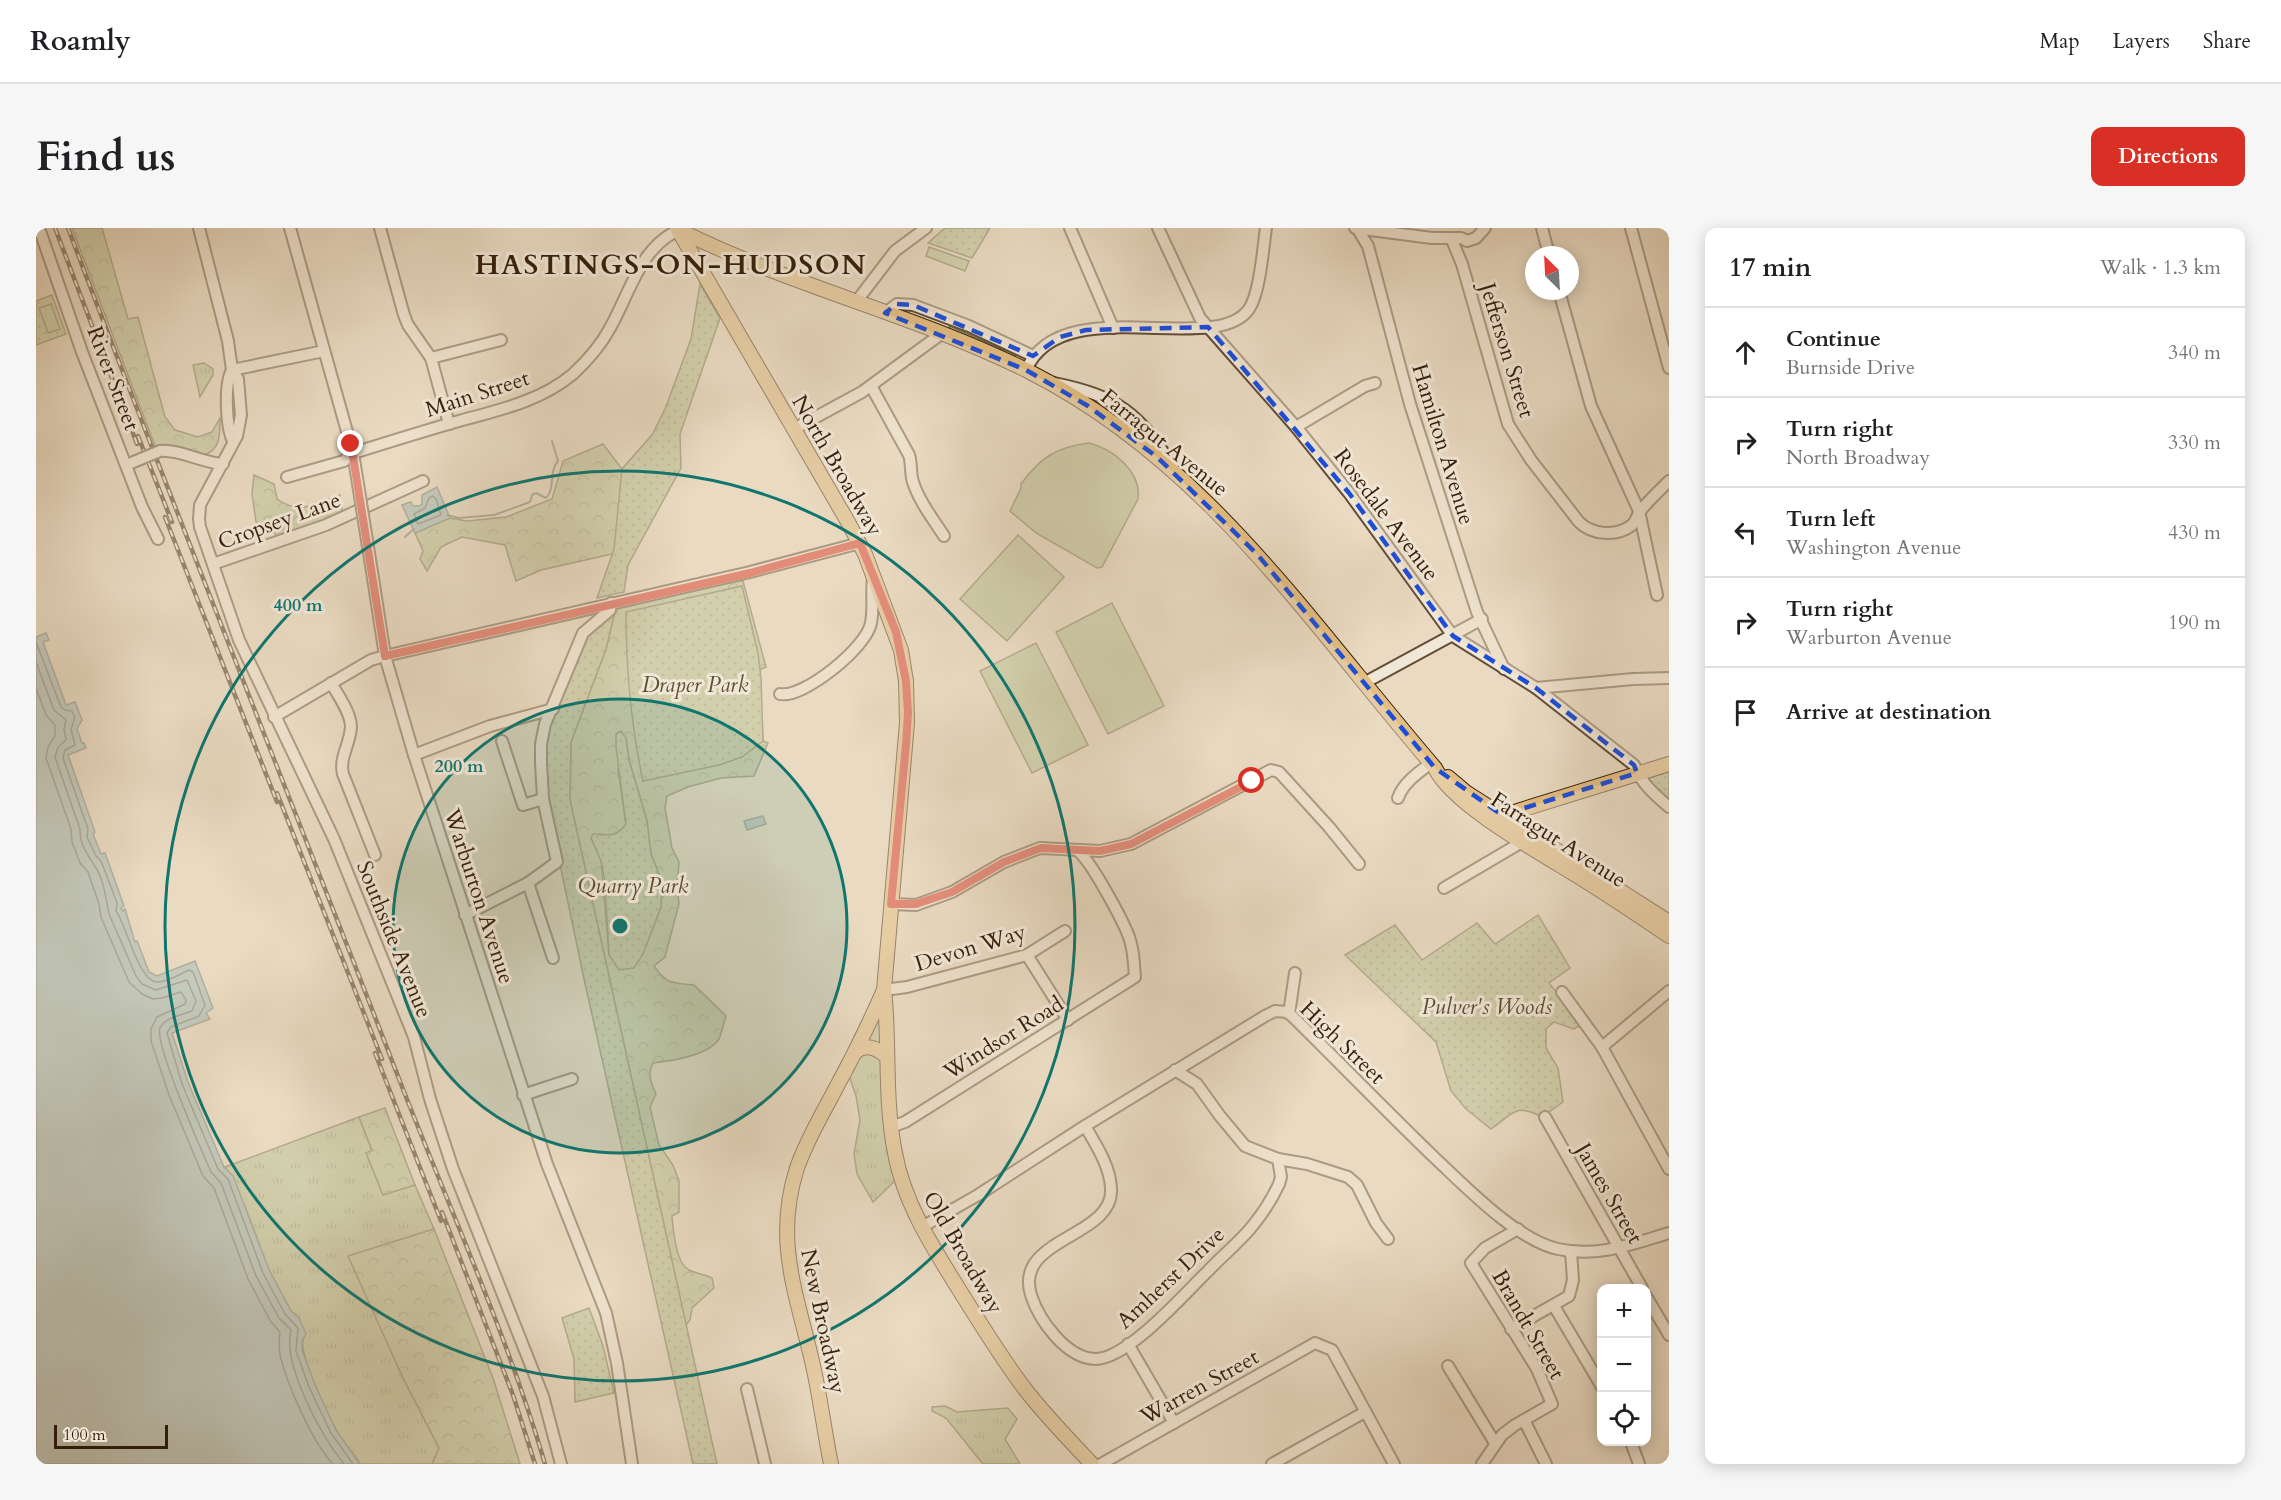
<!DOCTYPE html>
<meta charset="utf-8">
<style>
:root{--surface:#fff;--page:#f6f6f6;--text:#202124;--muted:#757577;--line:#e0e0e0;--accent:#d93025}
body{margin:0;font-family:Cardo,serif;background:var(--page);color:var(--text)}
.controls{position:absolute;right:18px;bottom:18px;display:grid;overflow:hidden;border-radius:12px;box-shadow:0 3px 15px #0003}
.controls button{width:54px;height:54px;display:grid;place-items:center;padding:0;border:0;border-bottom:2px solid var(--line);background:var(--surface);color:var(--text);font:30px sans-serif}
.compass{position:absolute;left:1489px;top:18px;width:54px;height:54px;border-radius:50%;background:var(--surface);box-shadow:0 3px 15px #0003;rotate:336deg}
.scale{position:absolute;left:18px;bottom:15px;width:114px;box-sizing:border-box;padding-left:6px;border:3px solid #351f0a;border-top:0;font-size:16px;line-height:21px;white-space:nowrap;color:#351f0a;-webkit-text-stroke:4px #f1e7d7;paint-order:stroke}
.stop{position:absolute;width:18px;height:18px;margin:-14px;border:4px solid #d93025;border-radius:50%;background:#fff}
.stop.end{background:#d93025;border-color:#fff;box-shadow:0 2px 6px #0008}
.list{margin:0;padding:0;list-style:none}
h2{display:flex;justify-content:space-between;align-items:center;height:78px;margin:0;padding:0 24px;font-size:26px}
h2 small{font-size:20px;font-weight:400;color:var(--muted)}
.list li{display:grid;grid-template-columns:39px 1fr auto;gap:18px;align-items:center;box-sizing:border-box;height:90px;padding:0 24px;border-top:2px solid var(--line)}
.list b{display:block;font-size:22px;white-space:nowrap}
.list p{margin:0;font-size:20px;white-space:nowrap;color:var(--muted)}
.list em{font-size:20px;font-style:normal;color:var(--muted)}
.icon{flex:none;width:33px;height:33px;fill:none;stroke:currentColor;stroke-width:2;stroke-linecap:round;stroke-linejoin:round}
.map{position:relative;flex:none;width:1633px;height:1236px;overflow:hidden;border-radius:12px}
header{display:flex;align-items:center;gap:36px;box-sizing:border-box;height:84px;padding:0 30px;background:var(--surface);border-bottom:2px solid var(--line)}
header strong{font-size:28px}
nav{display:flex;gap:33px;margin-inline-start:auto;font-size:21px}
.intro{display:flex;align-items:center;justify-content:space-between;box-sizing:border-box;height:144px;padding:0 36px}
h1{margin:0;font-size:42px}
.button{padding:15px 27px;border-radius:12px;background:var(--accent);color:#fff;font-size:21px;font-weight:700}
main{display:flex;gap:36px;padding:0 36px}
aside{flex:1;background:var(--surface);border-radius:12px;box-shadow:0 3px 15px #0003}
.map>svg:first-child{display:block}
.grass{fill:url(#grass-tufts);stroke:#76704e;stroke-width:1.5}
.forest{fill:url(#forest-crowns);stroke:#76704e;stroke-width:1.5;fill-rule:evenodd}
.park{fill:url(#park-dots);stroke:#76704e;stroke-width:1.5}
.pitch{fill:#b6c093;stroke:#76704e;stroke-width:1.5}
.water{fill:#9ab8bb;stroke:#727b74;stroke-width:1.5}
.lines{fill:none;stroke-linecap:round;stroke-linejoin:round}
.shore{stroke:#686c62;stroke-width:1.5}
.stream{stroke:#727b74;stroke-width:2}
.minor-casing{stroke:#624e38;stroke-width:14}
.major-casing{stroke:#351f0a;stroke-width:16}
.minor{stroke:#f1e7d7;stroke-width:10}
.major{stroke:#e4bd80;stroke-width:14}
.rail-casing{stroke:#351f0a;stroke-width:4.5}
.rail{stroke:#f1e7d7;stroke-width:2;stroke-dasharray:7;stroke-linecap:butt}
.minor-bridge-casing{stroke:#624e38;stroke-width:14;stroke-linecap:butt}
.minor-bridge{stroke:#f1e7d7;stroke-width:10}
.route{stroke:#d93025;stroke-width:8}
.marked{fill:none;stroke:#1d4ed8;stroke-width:4.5;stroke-dasharray:12 8;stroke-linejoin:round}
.ring{fill:none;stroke:#0f766e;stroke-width:3}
.labels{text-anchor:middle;stroke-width:6;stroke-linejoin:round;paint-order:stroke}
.street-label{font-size:22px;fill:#351f0a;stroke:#f1e7d7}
.park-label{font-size:22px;font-style:italic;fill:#5c4f33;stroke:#f1e7d7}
.district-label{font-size:28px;font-weight:bold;letter-spacing:1.5px;fill:#351f0a;stroke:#f1e7d7}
.centre{fill:#0f766e;stroke:#f1e7d7;stroke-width:3}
.ring-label{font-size:18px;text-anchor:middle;font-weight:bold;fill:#0f766e;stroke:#f1e7d7;stroke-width:6;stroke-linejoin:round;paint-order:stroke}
</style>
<header>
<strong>Roamly</strong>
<nav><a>Map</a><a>Layers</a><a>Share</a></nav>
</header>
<div class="intro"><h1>Find us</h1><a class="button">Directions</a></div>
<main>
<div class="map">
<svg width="1633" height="1236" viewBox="0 0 1633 1236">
<defs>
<pattern id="grass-tufts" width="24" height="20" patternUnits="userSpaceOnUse" patternTransform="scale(1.5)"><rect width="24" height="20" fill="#b6c093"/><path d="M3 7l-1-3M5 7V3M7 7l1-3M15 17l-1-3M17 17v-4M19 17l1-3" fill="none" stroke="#959b76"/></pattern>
<pattern id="forest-crowns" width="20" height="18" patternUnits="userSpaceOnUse" patternTransform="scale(1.5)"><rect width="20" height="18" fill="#b6c093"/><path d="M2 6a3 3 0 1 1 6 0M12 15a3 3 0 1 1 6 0" fill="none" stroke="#959b76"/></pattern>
<pattern id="park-dots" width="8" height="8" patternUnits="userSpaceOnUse" patternTransform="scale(1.5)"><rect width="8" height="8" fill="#b6c093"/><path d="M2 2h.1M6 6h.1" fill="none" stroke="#959b76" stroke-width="1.8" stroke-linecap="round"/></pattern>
</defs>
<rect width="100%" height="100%" fill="#e9dac1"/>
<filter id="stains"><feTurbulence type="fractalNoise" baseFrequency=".00333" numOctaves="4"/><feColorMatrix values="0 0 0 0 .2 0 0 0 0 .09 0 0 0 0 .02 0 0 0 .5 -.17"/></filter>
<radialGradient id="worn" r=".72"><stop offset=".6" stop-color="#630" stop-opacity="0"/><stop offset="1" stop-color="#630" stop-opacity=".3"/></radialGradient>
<g class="grass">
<path d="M914,98L980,127L978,129L912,101Z"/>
<path d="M168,135L177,141V147L164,169L157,137Z"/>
<path d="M1046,166L1091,185L1118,217L1088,194Z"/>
<path d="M842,792L847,802L863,949L837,974L821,946L818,926L824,892L820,868L813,848Z"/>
<path d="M323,889L336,923L330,925L347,966L379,957L398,1001L313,1028L366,1148L403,1220L396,1236H324C320,1227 312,1221 307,1213C296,1196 260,1125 268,1108L263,1090L255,1083L233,1042L210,981L189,939Z"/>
<path d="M909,1178L921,1184L972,1180L981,1191L969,1211L984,1236H947L910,1190L896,1183V1179Z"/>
</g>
<g class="forest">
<path d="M36,0H66L92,91L102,89L129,189L139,202L162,209L176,204L184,190C184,205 185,222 168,227L119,218Z"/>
<path d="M616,207L591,314L576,326L505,342L480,353L469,317L426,309L405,319L391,343L384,331L387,323L379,305L414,290L431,293L470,289L516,271L527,233L567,216L586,241Z"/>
<path d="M218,247L238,256L241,271C265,288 280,275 304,267L307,288L241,310L238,304L220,294L216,266Z"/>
<path d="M703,353H707L708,357L730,439L719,444L726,491L727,513L732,515L718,548L685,550L652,559L631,568L629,580L636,620L643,634L641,659L643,676L629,729L618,738C630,756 636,755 658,757L690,788C688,794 686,804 683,811C672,828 635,833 617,835C611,846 615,855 620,866L614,879L623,917L637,937L643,953V984L636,988C637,1002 640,1036 653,1042C661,1046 669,1046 676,1050L678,1060L656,1080L654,1092L650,1097L534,572L535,514L570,421L580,379ZM590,511L593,532L611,593L615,626L626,654L625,679L615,702L573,727L563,606C575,608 583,607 590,597L582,541Z"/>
<path d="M349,880L379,957L347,967L330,925L336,922L323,889Z"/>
<path d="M398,1001L457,1150L484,1236H396L403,1220L366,1148L312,1028Z"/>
</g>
<g class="park">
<path d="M909,0H954L936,30L892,15Z"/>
<path d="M664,56L684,90L644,206L645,240L592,337L588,364L561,370L578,321L586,241L616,207L629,181L655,111Z"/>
<path d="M16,67L30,106L0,117V73Z"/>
<path d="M706,358L722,425L725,450L727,513L706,529L683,537L607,553C595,497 590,442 590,384Z"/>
<path d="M580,379L570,421L535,514L534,572L681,1236H657L548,751L510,570L509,517L512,501L548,407Z"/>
<path d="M585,503L590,510L593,532L611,593L615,626L626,654L625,679L607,726L598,740L583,742L573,727L569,653L565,633L555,610L557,606C571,607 581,610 590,596L580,519V506Z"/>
<path d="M1633,536V575L1605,552Z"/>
<path d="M1502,687L1534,740L1513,755L1546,796L1538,801L1518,794L1510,801V820L1522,840L1527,874L1506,889C1479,875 1478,885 1455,901L1430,881L1415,863L1400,814L1309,727L1359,697L1386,732L1441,695L1459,716Z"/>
<path d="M553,1080L567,1118L578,1165L539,1174L538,1131L526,1090Z"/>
</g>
<g class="pitch">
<path d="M893,19L933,33L929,43L890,28Z"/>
<path d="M15,76L24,101L12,105L3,80Z"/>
<path d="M1053,215C1077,221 1106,244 1102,271L1066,339L1061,340L1000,305L974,283L985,260V256C1004,230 1020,219 1053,215Z"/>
<path d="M982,307L1028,349L971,413L924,371Z"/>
<path d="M1076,375L1128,478L1072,506L1020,404Z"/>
<path d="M1000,415L1052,517L996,545L944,443Z"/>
</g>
<g class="water">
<path d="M401,259L414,290L379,305L366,277L375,274L377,278H383L386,276V267Z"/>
<path d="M10,405L13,412L7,414L30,477L39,474L46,492L41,501L46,515H48L50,520L32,527L59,604L57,606L65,626L69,625L88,678L85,680L87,683L89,681L99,714L101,713L113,744L121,748L159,733L177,780L170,785L174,791L136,805L152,854L188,939L197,948L233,1042L255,1083L263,1090L270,1106L266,1113V1122L279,1157L300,1202L324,1236H0V409Z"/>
<path d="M727,588L730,596L711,602L708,593Z"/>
</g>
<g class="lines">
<g class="shore">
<path d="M397,268L400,271L405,287L382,296L378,286L389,280L393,270Z"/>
<path d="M0,414L25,479L29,482L36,483L39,490L35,501L39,517L29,522L27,530L52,601L51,609L60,628L65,633L81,675L80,683C90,696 103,756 122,754C132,754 144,746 153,742L157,744L169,777L163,788L135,799L131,805L146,856L182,941L192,951L227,1045L249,1086L262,1100L260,1123L273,1159L295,1205L317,1236"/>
<path d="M0,434L18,482L30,492L28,501L30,512L22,519L19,529L44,601C43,616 52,627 60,640C68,653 70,671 73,686L100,748L106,756L120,762L151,752L160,773L156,783C147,787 129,789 124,800C118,815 166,924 175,944L185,955L220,1048L243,1090L255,1102C246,1137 286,1209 308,1236"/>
<path d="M0,460L10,487L19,497V508L12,519L10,530L35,601L36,614L44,635L52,644L63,676L65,689L93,754L106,766L117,771L126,770L145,764L150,772L149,776L121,789L115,801V813L133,867L167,948L178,960L212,1051L235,1094L244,1104C243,1111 243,1119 244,1127C251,1156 276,1214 297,1236"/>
</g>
<g class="stream">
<path d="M411,287L423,290L458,287L494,274L496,267L500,265L510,270C520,260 512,245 522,233L516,213"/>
<path d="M369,309L378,301"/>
</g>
<defs>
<g id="minor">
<path d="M3,0L46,124L106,279L122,311"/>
<path d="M163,0L192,113L196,142L202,151L205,187L201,208L164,277L163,291L164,299L203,412L298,611L378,809L394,871L417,941L507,1168L525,1236"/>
<path d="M254,0L317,225L322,256"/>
<path d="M344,0L368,87L372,97L395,130L413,196"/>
<path d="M1034,0L1077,100"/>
<path d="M1122,0L1164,90L1260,199L1313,265L1417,408L1500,460L1598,537C1606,556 1618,566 1633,579"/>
<path d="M1319,0L1396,10H1425L1431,13L1440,10L1449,0"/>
<path d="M1321,0L1332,18L1374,176L1441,384L1468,441"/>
<path d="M1506,0L1513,27"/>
<path d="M1595,0L1633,140"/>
<path d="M1416,12L1426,36L1472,196L1495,232L1543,294C1556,307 1581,309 1596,297C1601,293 1601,285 1606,281C1614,271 1624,262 1633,253"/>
<path d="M1523,63L1555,178L1603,283L1621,367"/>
<path d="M820,74L859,23L890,0"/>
<path d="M849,85L861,76L877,77L933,98L997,128"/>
<path d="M395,130L465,112"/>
<path d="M196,142L288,123"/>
<path d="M196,142C188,156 190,199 197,213"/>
<path d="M990,142C1025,61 1179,130 1213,81C1224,65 1227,20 1230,0"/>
<path d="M1018,155C1082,168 1103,185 1137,239"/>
<path d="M835,158L873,227C876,236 874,245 877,254C883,273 897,291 908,308"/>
<path d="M1260,199L1329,158L1339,155"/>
<path d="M758,201L826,164L905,106"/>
<path d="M124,223C143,221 167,235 187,236"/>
<path d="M251,249L308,233L314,226L327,222C359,212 391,202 423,193C463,182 505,173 537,146C552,132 565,117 574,100C595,63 605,15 648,0"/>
<path d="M177,336L290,297L387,253"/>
<path d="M337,350L349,428L378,527L511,936L570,1085L581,1135L596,1236"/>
<path d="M295,455C302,467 315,485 315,499C314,516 303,530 307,546L339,627"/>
<path d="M1328,455L1446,391"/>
<path d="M1500,460L1597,451L1633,450"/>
<path d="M744,466C767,471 831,419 835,395C838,381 835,364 837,349"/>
<path d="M238,489L335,432L349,428L714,344L824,315"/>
<path d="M466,513L487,577L507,571"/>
<path d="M378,527L454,498L517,481"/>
<path d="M1362,570C1367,555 1383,544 1395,535"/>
<path d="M492,655L517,730"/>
<path d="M1408,660L1486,614"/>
<path d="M855,676L880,677L916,664L968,634L1004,620L1064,623L1095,616L1235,542L1243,544L1293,599L1323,636"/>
<path d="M429,687L492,655L521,634L507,571L505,534V516L509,496L547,405L574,382L575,375"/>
<path d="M991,727L1032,792"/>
<path d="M848,762L871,759L991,727L1029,703"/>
<path d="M1526,764L1566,819L1633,941"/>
<path d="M1253,786L1259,745"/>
<path d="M1566,819L1633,763"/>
<path d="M1139,842L1161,856L1184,888L1209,918L1242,931L1271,936L1312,949L1321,957L1340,995L1352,1011"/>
<path d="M487,867L536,851"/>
<path d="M1509,889L1606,1060"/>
<path d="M1049,898C1060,917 1074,938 1075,960C1079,1010 977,1009 995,1067C1003,1092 1030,1130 1059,1131C1091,1132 1149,1065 1172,1043C1185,1029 1201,1016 1214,1001C1225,988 1236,971 1243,956L1245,949L1242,931"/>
<path d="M855,899L869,894L1099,749C1098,738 1098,727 1095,716C1092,700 1055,633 1042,623"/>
<path d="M886,999L942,967L1049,898L1229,788L1239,783L1252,784C1302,833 1351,884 1401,932C1431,960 1481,1012 1522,1021C1561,1030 1596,1016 1633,1005"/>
<path d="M1610,1068L1633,1107"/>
<path d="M1518,1078L1566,1159"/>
<path d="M1475,1101L1533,1068L1537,1052L1535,1023"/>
<path d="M1092,1116L1138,1195"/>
<path d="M1412,1138L1459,1215"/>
<path d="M711,1161L729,1236"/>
<path d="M1488,1192L1510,1236"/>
<path d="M1595,1214L1603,1236"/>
<path d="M1065,1236L1279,1115L1296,1122L1358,1236"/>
<path d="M1236,1236L1329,1184"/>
<path d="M1446,1236L1466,1207L1479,1197L1516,1176L1501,1141L1435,1035L1449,1020L1482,1001"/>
</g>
<g id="major">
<path d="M641,0L812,294L829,326L865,422L870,453L871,495L848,762C854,816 848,870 859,925C868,975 897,1020 924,1063C946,1098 967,1133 992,1165C1012,1190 1034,1213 1056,1236"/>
<path d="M643,2C755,58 880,87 992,143C1170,233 1273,394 1399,540C1417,578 1510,628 1548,652C1577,670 1605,689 1633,708"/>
<path d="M1412,549L1431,565L1633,694"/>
<path d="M1462,589L1633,536"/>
<path d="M819,824C829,815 841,820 850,828"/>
<path d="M795,1236C788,1202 784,1167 776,1133C760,1064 738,1012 761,940C771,911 787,885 801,858C818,827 833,796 847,764"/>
</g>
</defs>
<use href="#minor" class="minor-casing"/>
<use href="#major" class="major-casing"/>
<use href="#minor" class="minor"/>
<use href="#major" class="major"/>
<defs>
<g id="rail">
<path d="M19,0L101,216"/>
<path d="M32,0C140,287 255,571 365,856C414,982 471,1106 509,1236"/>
<path d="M102,208L136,294"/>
<path d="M129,289L241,574"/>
<path d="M241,565L346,831"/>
<path d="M339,825L405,993"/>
<path d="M406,984L477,1167L499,1236"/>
</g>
</defs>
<use href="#rail" class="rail-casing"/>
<use href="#rail" class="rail"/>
<defs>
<g id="minor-bridge">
<path d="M95,235L124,223"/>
<path d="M322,256L337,350"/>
</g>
</defs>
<use href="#minor-bridge" class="minor-bridge-casing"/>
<use href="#minor-bridge" class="minor-bridge"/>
</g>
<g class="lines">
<path class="route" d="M315,216L349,428L714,345L824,315L860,404L870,453L872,485L870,516L855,676H880L916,664L968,634L1005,620L1064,623L1095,616L1216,553"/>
</g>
<path d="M0 0H1633V1236H0ZM861,76L877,77L997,128L1024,109L1050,102L1172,99L1313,265L1417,408L1500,460L1598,537L1601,545L1466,587L1399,540L1221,326L1121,229L1052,178L990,142L849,85Z" fill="#e9dac1" fill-opacity=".55" fill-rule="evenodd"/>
<path class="marked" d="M861,76L877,77L997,128L1024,109L1050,102L1172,99L1313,265L1417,408L1500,460L1598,537L1601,545L1466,587L1399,540L1221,326L1121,229L1052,178L990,142L849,85Z"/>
<circle cx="584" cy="698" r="227" fill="#0f766e" fill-opacity=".12"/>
<g class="ring">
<circle cx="584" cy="698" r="227"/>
<circle cx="584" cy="698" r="455"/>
</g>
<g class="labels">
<g class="street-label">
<text transform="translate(1472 122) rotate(73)" y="8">Jefferson Street</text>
<text transform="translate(78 150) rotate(69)" y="8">River Street</text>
<text transform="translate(441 165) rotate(-18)" y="8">Main Street</text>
<text transform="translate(1129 214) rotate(39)" y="8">Farragut Avenue</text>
<text transform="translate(1408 216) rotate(73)" y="8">Hamilton Avenue</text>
<text transform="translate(802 237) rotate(60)" y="8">North Broadway</text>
<text transform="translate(1351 286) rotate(53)" y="8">Rosedale Avenue</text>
<text transform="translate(243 292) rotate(-20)" y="8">Cropsey Lane</text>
<text transform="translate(1523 611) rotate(33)" y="8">Farragut Avenue</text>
<text transform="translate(444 668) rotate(72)" y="8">Warburton Avenue</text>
<text transform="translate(359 711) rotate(68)" y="8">Southside Avenue</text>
<text transform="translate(934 719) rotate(-17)" y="8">Devon Way</text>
<text transform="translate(967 809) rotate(-32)" y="8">Windsor Road</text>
<text transform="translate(1307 814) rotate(44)" y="8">High Street</text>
<text transform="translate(1574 965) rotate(60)" y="8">James Street</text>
<text transform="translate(928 1024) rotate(60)" y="8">Old Broadway</text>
<text transform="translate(1134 1049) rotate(-43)" y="8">Amherst Drive</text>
<text transform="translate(788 1093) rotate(78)" y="8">New Broadway</text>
<text transform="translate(1493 1096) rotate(60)" y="8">Brandt Street</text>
<text transform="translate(1163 1158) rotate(-29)" y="8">Warren Street</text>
</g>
<g class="park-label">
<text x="659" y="464">Draper Park</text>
<text x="597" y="665">Quarry Park</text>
<text x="1451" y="786">Pulver's Woods</text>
</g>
<g class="district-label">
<text x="635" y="46">HASTINGS-ON-HUDSON</text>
</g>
</g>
<circle cx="584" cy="698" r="9" class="centre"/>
<g class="ring-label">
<text x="262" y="383">400 m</text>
<text x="423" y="544">200 m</text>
</g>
<rect width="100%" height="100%" filter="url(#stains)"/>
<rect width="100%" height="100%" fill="url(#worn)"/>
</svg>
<div class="controls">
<button>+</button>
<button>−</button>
<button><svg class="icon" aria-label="locate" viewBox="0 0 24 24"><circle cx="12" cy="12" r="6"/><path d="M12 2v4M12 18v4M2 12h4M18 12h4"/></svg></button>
</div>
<svg class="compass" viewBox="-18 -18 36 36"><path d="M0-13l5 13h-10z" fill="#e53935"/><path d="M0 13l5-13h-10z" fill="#757577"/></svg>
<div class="scale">100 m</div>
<div class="stop" style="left:1216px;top:553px"></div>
<div class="stop end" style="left:315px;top:216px"></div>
</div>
<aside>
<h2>17 min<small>Walk · 1.3 km</small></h2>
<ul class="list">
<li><svg class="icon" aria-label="ahead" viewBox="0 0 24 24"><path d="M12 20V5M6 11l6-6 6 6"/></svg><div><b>Continue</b><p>Burnside Drive</p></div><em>340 m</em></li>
<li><svg class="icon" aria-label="right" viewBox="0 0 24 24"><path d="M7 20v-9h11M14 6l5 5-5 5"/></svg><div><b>Turn right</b><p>North Broadway</p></div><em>330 m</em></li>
<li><svg class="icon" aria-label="left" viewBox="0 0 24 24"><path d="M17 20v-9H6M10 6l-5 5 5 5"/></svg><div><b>Turn left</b><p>Washington Avenue</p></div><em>430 m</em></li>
<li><svg class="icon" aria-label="right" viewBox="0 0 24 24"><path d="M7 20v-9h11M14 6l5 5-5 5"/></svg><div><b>Turn right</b><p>Warburton Avenue</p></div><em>190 m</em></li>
<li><svg class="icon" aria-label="arrive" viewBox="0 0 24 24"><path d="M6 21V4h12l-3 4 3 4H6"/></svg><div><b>Arrive at destination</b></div></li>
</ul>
</aside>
</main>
